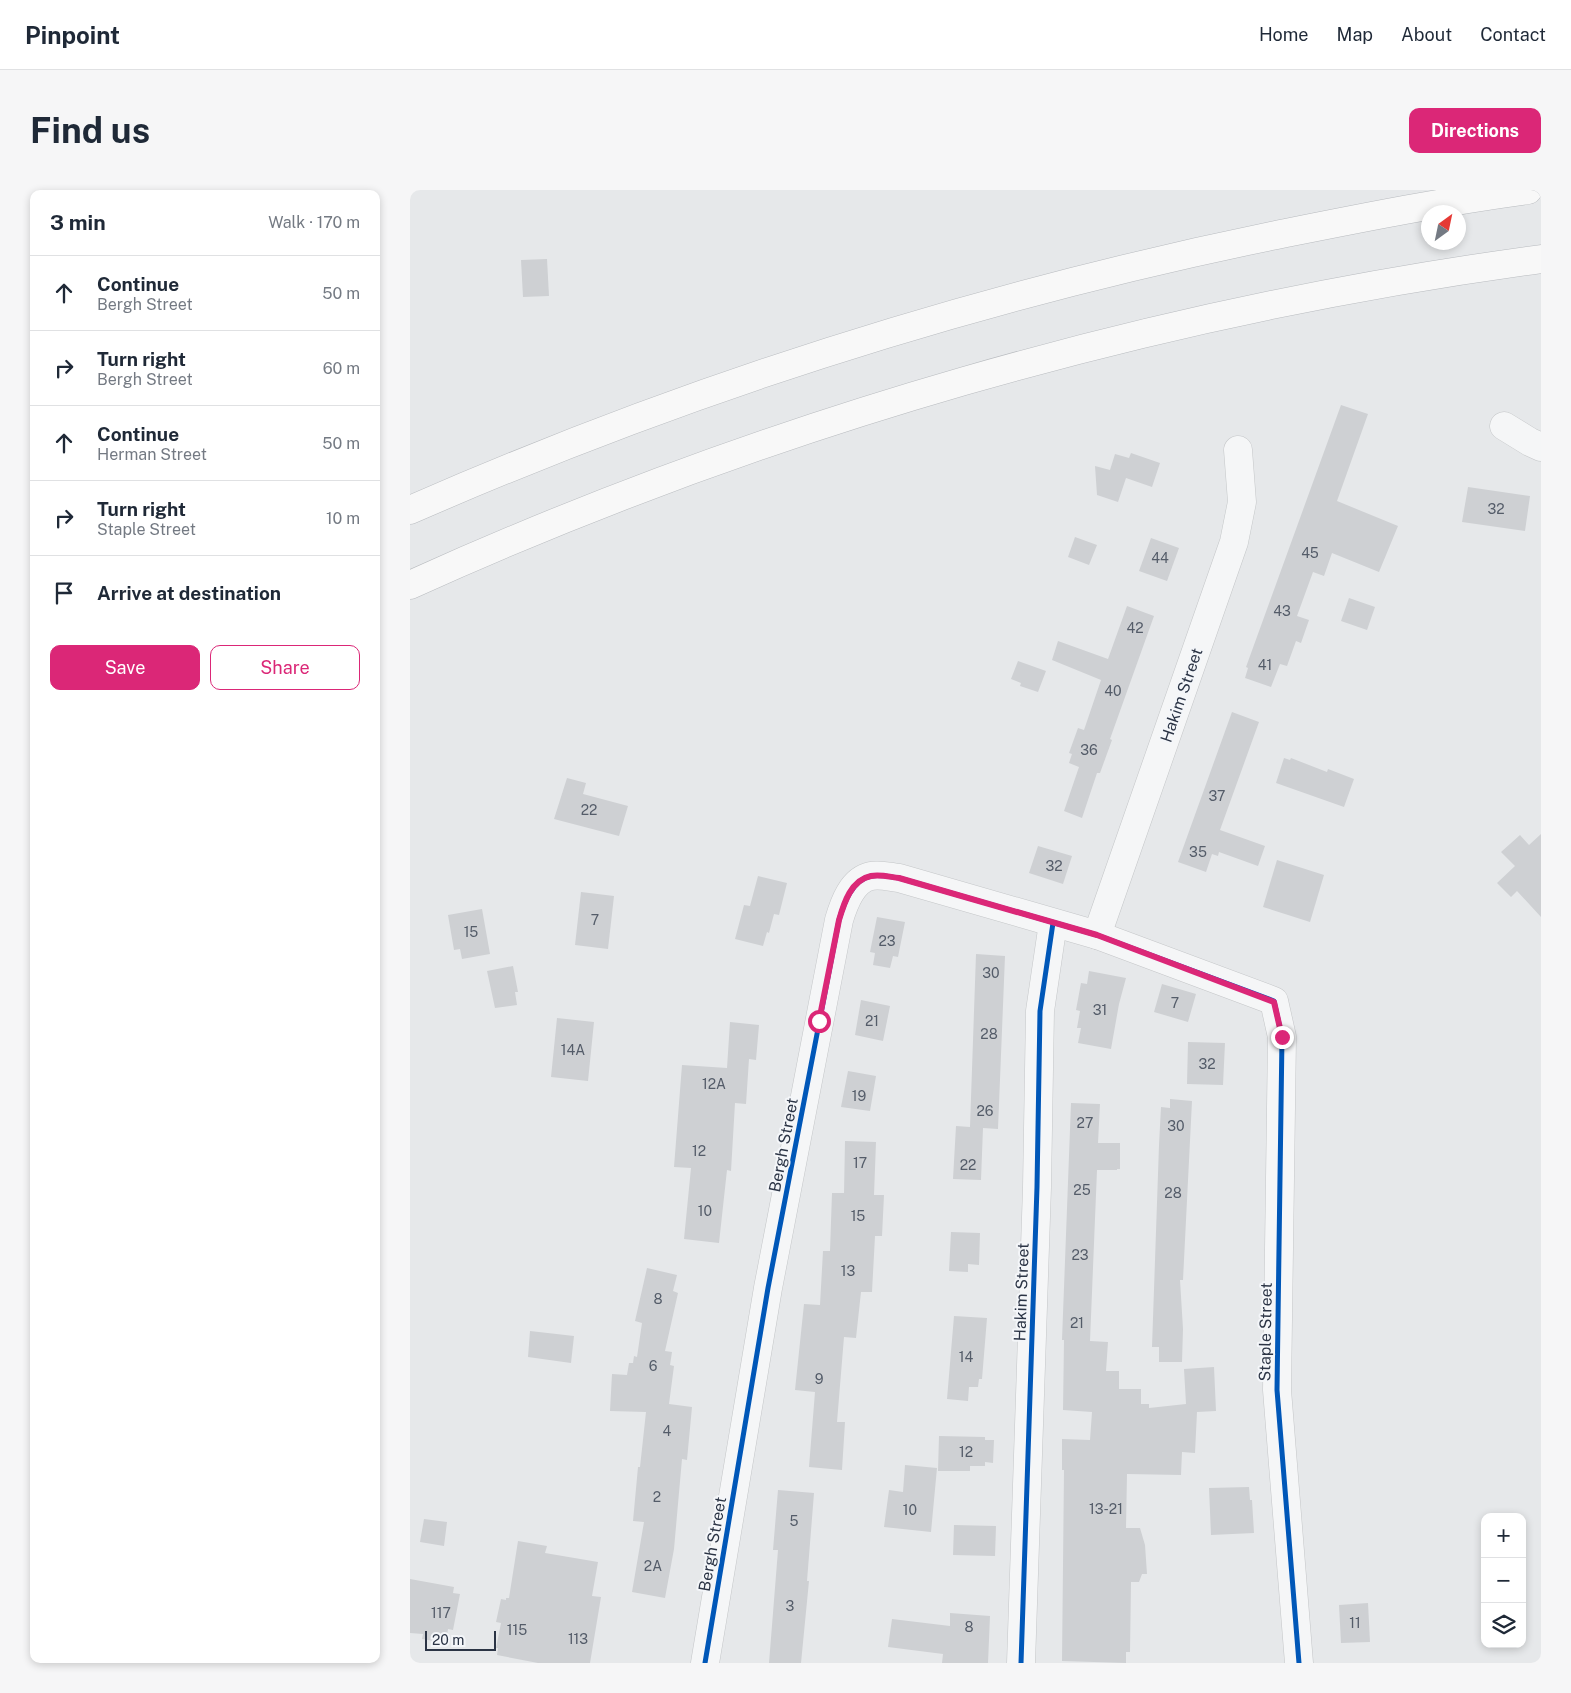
<!DOCTYPE html>
<meta charset="utf-8">
<style>
:root{--surface:#fff;--page:#f6f6f7;--text:#1f2937;--muted:#747a83;--line:#e0e1e3;--accent:#db2777}
body{margin:0;font-family:"Public Sans",sans-serif;background:var(--page);color:var(--text)}
.controls{position:absolute;right:15px;bottom:15px;display:grid;overflow:hidden;border-radius:10px;box-shadow:0 2px 8px #0003}
.controls button{width:45px;height:45px;display:grid;place-items:center;padding:0;border:0;border-bottom:1px solid var(--line);background:var(--surface);color:var(--text);font:25px sans-serif}
.compass{position:absolute;left:1011px;top:15px;width:45px;height:45px;border-radius:50%;background:var(--surface);box-shadow:0 2px 8px #0003;rotate:33deg}
.scale{position:absolute;left:15px;bottom:12px;width:71px;box-sizing:border-box;padding-left:5px;border:2px solid #2b3445;border-top:0;font-size:14px;line-height:18px;white-space:nowrap;color:#2b3445;-webkit-text-stroke:4px #f4f6f9;paint-order:stroke}
.stop{position:absolute;width:15px;height:15px;margin:-11px;border:4px solid #db2777;border-radius:50%;background:#fff}
.stop.end{background:#db2777;border-color:#fff;box-shadow:0 1px 5px #0008}
.list{margin:0;padding:0;list-style:none}
h2{display:flex;justify-content:space-between;align-items:center;height:65px;margin:0;padding:0 20px;font-size:21px}
h2 small{font-size:16px;font-weight:400;color:var(--muted)}
.list li{display:grid;grid-template-columns:32px 1fr auto;gap:15px;align-items:center;box-sizing:border-box;height:75px;padding:0 20px;border-top:1px solid var(--line)}
.list b{display:block;font-size:19px;white-space:nowrap}
.list p{margin:0;font-size:16px;white-space:nowrap;color:var(--muted)}
.list em{font-size:16px;font-style:normal;color:var(--muted)}
.actions{display:flex;gap:10px;padding:15px 20px}
.actions a{flex:1;padding:11px 0;border:1px solid var(--accent);border-radius:10px;text-align:center;font-size:18px;color:var(--accent)}
.actions .main{background:var(--accent);color:#fff}
.icon{flex:none;width:28px;height:28px;fill:none;stroke:currentColor;stroke-width:2;stroke-linecap:round;stroke-linejoin:round}
.map{position:relative;flex:none;width:1131px;height:1473px;overflow:hidden;border-radius:10px}
header{display:flex;align-items:center;gap:30px;box-sizing:border-box;height:70px;padding:0 25px;background:var(--surface);border-bottom:1px solid var(--line)}
header strong{font-size:24px}
nav{display:flex;gap:28px;margin-inline-start:auto;font-size:18px}
.intro{display:flex;align-items:center;justify-content:space-between;box-sizing:border-box;height:120px;padding:0 30px}
h1{margin:0;font-size:35px}
.button{padding:12px 22px;border-radius:10px;background:var(--accent);color:#fff;font-size:18px;font-weight:700}
main{display:flex;gap:30px;padding:0 30px}
aside{flex:1;background:var(--surface);border-radius:10px;box-shadow:0 2px 8px #0003}
.map>svg:first-child{display:block}
.building{fill:#ced0d3}
.lines{fill:none;stroke-linecap:round;stroke-linejoin:round}
.minor-casing{stroke:#c4c6c8;stroke-width:29}
.highway-casing{stroke:#b8bbbf;stroke-width:29}
.minor{stroke:#f5f6f7;stroke-width:28}
.highway{stroke:#f8f8f8;stroke-width:28}
.cycleway-casing{stroke:#f4f6f9;stroke-width:8}
.cycleway{stroke:#0057b8;stroke-width:5}
.route{stroke:#db2777;stroke-width:6}
.labels{text-anchor:middle;stroke-width:4;stroke-linejoin:round;paint-order:stroke}
.number-label{font-size:14px;fill:#545c69}
.street-label{font-size:16px;fill:#2b3445;stroke:#f4f6f9}
</style>
<header>
<strong>Pinpoint</strong>
<nav><a>Home</a><a>Map</a><a>About</a><a>Contact</a></nav>
</header>
<div class="intro"><h1>Find us</h1><a class="button">Directions</a></div>
<main>
<aside>
<h2>3 min<small>Walk · 170 m</small></h2>
<ul class="list">
<li><svg class="icon" aria-label="ahead" viewBox="0 0 24 24"><path d="M12 20V5M6 11l6-6 6 6"/></svg><div><b>Continue</b><p>Bergh Street</p></div><em>50 m</em></li>
<li><svg class="icon" aria-label="right" viewBox="0 0 24 24"><path d="M7 20v-9h11M14 6l5 5-5 5"/></svg><div><b>Turn right</b><p>Bergh Street</p></div><em>60 m</em></li>
<li><svg class="icon" aria-label="ahead" viewBox="0 0 24 24"><path d="M12 20V5M6 11l6-6 6 6"/></svg><div><b>Continue</b><p>Herman Street</p></div><em>50 m</em></li>
<li><svg class="icon" aria-label="right" viewBox="0 0 24 24"><path d="M7 20v-9h11M14 6l5 5-5 5"/></svg><div><b>Turn right</b><p>Staple Street</p></div><em>10 m</em></li>
<li><svg class="icon" aria-label="arrive" viewBox="0 0 24 24"><path d="M6 21V4h12l-3 4 3 4H6"/></svg><div><b>Arrive at destination</b></div></li>
</ul>
<div class="actions"><a class="main">Save</a><a>Share</a></div>
</aside>
<div class="map">
<svg width="1131" height="1473" viewBox="0 0 1131 1473">
<rect width="100%" height="100%" fill="#e6e8ea"/>
<g class="building">
<path d="M137,69L139,106L113,107L111,70Z"/>
<path d="M931,215L958,224L927,311L988,336L969,382L922,363L914,386L903,382L887,426L899,430L891,453L886,451L877,476L870,474L861,497L835,488L838,478L836,477Z"/>
<path d="M721,263L750,273L742,297L716,288L708,312L687,305L685,276L700,280L705,264L719,268Z"/>
<path d="M1058,297L1120,306L1115,341L1052,332Z"/>
<path d="M665,347L687,355L679,375L658,367Z"/>
<path d="M741,348L769,358L757,391L729,381Z"/>
<path d="M939,408L965,417L957,440L931,431Z"/>
<path d="M717,416L744,426L700,549L702,550L690,583H687L672,628L654,621L669,577L659,573L662,564L659,563L668,538L674,540L691,490L642,470L648,451L698,469Z"/>
<path d="M608,471L636,481L628,502L610,496L611,493L601,489Z"/>
<path d="M822,522L849,532L810,640L855,656L848,676L809,662L808,666L802,664L796,682L768,672Z"/>
<path d="M874,568L880,570L881,568L917,582L918,579L944,589L934,617L866,593Z"/>
<path d="M157,588L176,593L173,604L218,616L209,646L144,629Z"/>
<path d="M1131,644V727L1107,701L1101,707L1087,693L1105,676L1091,662L1110,645L1119,655Z"/>
<path d="M628,656L662,666L653,694L619,683Z"/>
<path d="M867,670L914,685L900,732L853,717Z"/>
<path d="M348,686L377,693L369,725L364,724L359,743L357,742L353,756L325,749L334,715L340,716Z"/>
<path d="M171,702L204,706L198,759L165,755Z"/>
<path d="M72,719L80,764L52,769L50,759L44,760L38,725Z"/>
<path d="M467,727L495,732L488,767L483,766L480,778L463,775L465,763L460,762Z"/>
<path d="M566,764L595,766L588,939L573,938L571,990L543,989L546,936L560,937Z"/>
<path d="M103,776L108,802H105L107,815L85,818L77,781Z"/>
<path d="M679,781L716,788L709,814L701,859L668,853L671,838H667L670,821L666,820L671,793L677,794Z"/>
<path d="M752,794L786,804L778,832L744,822Z"/>
<path d="M451,810L480,816L473,851L445,845Z"/>
<path d="M147,828L184,832L178,891L141,887Z"/>
<path d="M320,832L349,835L346,870L339,869L336,914L325,913L321,981L317,980L309,1053L274,1049L281,978L264,977L272,875L317,878Z"/>
<path d="M778,852L815,853L813,895L777,894Z"/>
<path d="M438,881L466,886L460,921L431,917Z"/>
<path d="M760,909L782,911L773,1090H770L773,1139L772,1172H749V1157H742L749,955L751,917L760,918Z"/>
<path d="M661,913L690,914L688,953H710V979H707V980H687L680,1151L698,1152L696,1181H709V1199H731V1214H739V1218L776,1214L774,1179L804,1177L806,1221L787,1222L785,1263L772,1262L771,1285L717,1284L716,1338H730L735,1355L737,1384H732L729,1392H721L720,1462H716V1473L652,1471L654,1280H652V1249L680,1250L682,1222L653,1220L654,1150H652Z"/>
<path d="M435,951L466,952L464,1005H474L472,1046H465L462,1102H451L446,1148L434,1147L427,1232H435L432,1280L399,1277L405,1202L385,1200L394,1114L410,1115L413,1061H420L422,1003H434Z"/>
<path d="M541,1042L570,1043L569,1075L558,1074V1082L539,1081Z"/>
<path d="M237,1078L267,1085L263,1101L268,1103L255,1161L262,1162L260,1175L264,1176L259,1214L282,1217L277,1270L272,1269L264,1359L255,1408L222,1402L234,1332L223,1331L228,1277H230L236,1222L200,1221L202,1184L217,1185L219,1173H223L224,1166L227,1167L232,1133L225,1131Z"/>
<path d="M544,1126L577,1128L572,1189H569L568,1197H559L558,1211L537,1209Z"/>
<path d="M120,1141L164,1146L161,1173L118,1167Z"/>
<path d="M529,1246L575,1247V1250H584L583,1273L575,1272V1276H560V1281H528Z"/>
<path d="M495,1275L527,1278L521,1342L474,1337L479,1300L493,1302Z"/>
<path d="M839,1297L840,1310H842L844,1343L801,1345L799,1298Z"/>
<path d="M368,1300L404,1303L397,1391H399L391,1473H359L368,1360H363Z"/>
<path d="M14,1329L37,1332L34,1356L10,1352Z"/>
<path d="M544,1335L586,1336L585,1366L543,1365Z"/>
<path d="M108,1351L137,1356L135,1363L188,1372L182,1406L191,1407L180,1473H128L87,1465L88,1458H86L91,1433L86,1432L91,1409L96,1410V1408H99Z"/>
<path d="M0,1389L44,1397L43,1403L50,1404L43,1440L38,1439L36,1453L12,1449L13,1444L0,1443Z"/>
<path d="M958,1413L960,1452L931,1453L929,1415Z"/>
<path d="M540,1423L580,1426L578,1473H532L533,1464L478,1457L482,1429L540,1436Z"/>
</g>
<g class="lines">
<defs>
<g id="minor">
<path d="M1094,236L1120,252L1131,257"/>
<path d="M687,745L824,352L832,312L828,260"/>
<path d="M295,1473L358,1098L429,730C434,713 442,690 461,686C470,684 480,687 489,688L687,745L864,811L872,847L867,1200L889,1473"/>
<path d="M611,1473L627,997L630,821L643,733"/>
</g>
<g id="highway">
<path d="M0,320C281,197 575,104 876,43C956,27 1036,11 1118,0"/>
<path d="M0,395C355,234 745,121 1131,69"/>
</g>
</defs>
<use href="#minor" class="minor-casing"/>
<use href="#highway" class="highway-casing"/>
<use href="#minor" class="minor"/>
<use href="#highway" class="highway"/>
<defs>
<g id="cycleway">
<path d="M295,1473L358,1098L429,730C434,713 442,690 461,686C470,684 480,687 489,688L687,745L864,811L872,847L867,1200L889,1473"/>
<path d="M611,1473L627,997L630,821L643,733"/>
</g>
</defs>
<use href="#cycleway" class="cycleway-casing"/>
<use href="#cycleway" class="cycleway"/>
</g>
<g class="lines">
<path class="route" d="M409,831L429,730C434,713 441,690 461,686C470,684 480,687 489,688L687,745L864,812L872,847"/>
</g>
<g class="labels">
<g class="number-label">
<text x="1086" y="324">32</text>
<text x="900" y="368">45</text>
<text x="750" y="373">44</text>
<text x="872" y="426">43</text>
<text x="725" y="443">42</text>
<text x="855" y="480">41</text>
<text x="703" y="506">40</text>
<text x="679" y="565">36</text>
<text x="807" y="611">37</text>
<text x="179" y="625">22</text>
<text x="788" y="667">35</text>
<text x="644" y="681">32</text>
<text x="185" y="735">7</text>
<text x="61" y="747">15</text>
<text x="477" y="756">23</text>
<text x="581" y="788">30</text>
<text x="765" y="818">7</text>
<text x="690" y="825">31</text>
<text x="462" y="836">21</text>
<text x="579" y="849">28</text>
<text x="163" y="865">14A</text>
<text x="797" y="879">32</text>
<text x="304" y="899">12A</text>
<text x="449" y="911">19</text>
<text x="575" y="926">26</text>
<text x="675" y="938">27</text>
<text x="766" y="941">30</text>
<text x="289" y="966">12</text>
<text x="450" y="978">17</text>
<text x="558" y="980">22</text>
<text x="672" y="1005">25</text>
<text x="763" y="1008">28</text>
<text x="295" y="1026">10</text>
<text x="448" y="1031">15</text>
<text x="670" y="1070">23</text>
<text x="438" y="1086">13</text>
<text x="248" y="1114">8</text>
<text x="667" y="1138">21</text>
<text x="556" y="1172">14</text>
<text x="243" y="1181">6</text>
<text x="409" y="1194">9</text>
<text x="257" y="1246">4</text>
<text x="556" y="1267">12</text>
<text x="247" y="1312">2</text>
<text x="696" y="1324">13-21</text>
<text x="500" y="1325">10</text>
<text x="384" y="1336">5</text>
<text x="243" y="1381">2A</text>
<text x="380" y="1421">3</text>
<text x="31" y="1428">117</text>
<text x="945" y="1438">11</text>
<text x="559" y="1442">8</text>
<text x="107" y="1445">115</text>
<text x="168" y="1454">113</text>
</g>
<g class="street-label">
<text transform="translate(771 505) rotate(-71)" y="6">Hakim Street</text>
<text transform="translate(373 955) rotate(-79)" y="6">Bergh Street</text>
<text transform="translate(611 1102) rotate(-88)" y="6">Hakim Street</text>
<text transform="translate(855 1142) rotate(-89)" y="6">Staple Street</text>
<text transform="translate(302 1354) rotate(-80)" y="6">Bergh Street</text>
</g>
</g>
</svg>
<div class="controls">
<button>+</button>
<button>−</button>
<button><svg class="icon" aria-label="layers" viewBox="0 0 24 24"><path d="M12 4l9 5-9 5-9-5zM3 14l9 5 9-5"/></svg></button>
</div>
<svg class="compass" viewBox="-18 -18 36 36"><path d="M0-13l5 13h-10z" fill="#e53935"/><path d="M0 13l5-13h-10z" fill="#747a83"/></svg>
<div class="scale">20 m</div>
<div class="stop" style="left:409px;top:831px"></div>
<div class="stop end" style="left:872px;top:847px"></div>
</div>
</main>
